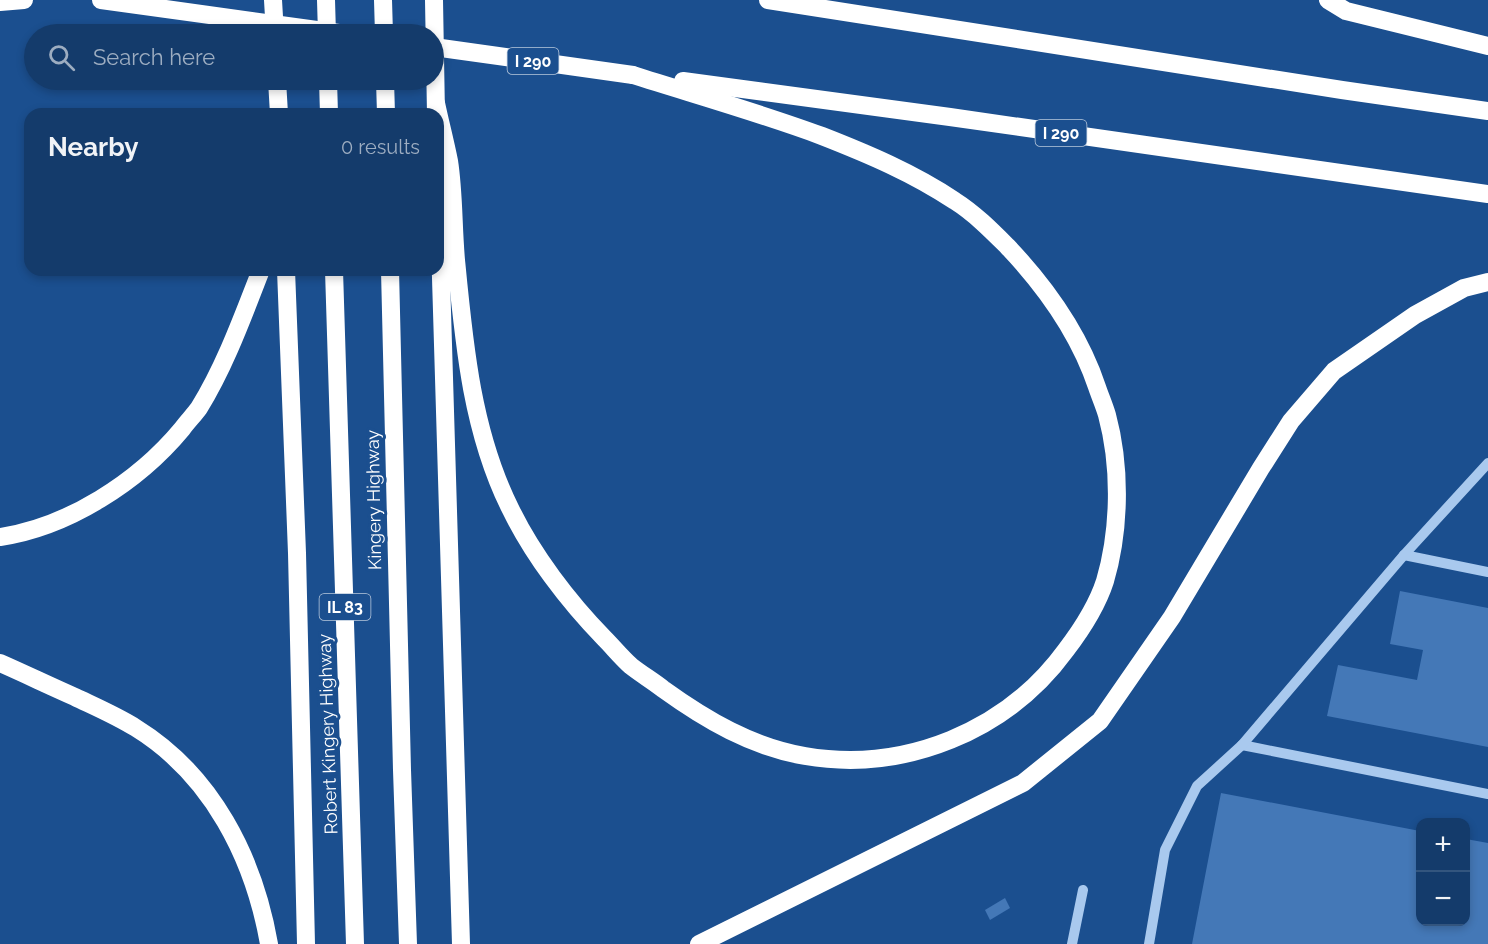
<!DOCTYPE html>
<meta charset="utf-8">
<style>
:root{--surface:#143b6b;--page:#1d4271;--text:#f1f3f6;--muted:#9dadc1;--line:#33557e}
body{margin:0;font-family:Raleway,sans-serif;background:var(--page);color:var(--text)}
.controls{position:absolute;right:18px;bottom:18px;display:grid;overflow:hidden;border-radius:12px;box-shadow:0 3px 9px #0003}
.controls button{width:54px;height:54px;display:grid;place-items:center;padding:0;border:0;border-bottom:2px solid var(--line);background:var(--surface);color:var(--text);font:30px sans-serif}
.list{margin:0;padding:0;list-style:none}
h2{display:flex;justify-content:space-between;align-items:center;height:78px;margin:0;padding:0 24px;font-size:26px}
h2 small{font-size:20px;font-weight:400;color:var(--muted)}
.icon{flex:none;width:33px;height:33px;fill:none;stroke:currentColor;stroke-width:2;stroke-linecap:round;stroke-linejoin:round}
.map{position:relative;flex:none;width:1488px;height:944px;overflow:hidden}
.search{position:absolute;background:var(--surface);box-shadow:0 3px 9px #0003;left:24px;top:24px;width:420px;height:66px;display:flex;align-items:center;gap:15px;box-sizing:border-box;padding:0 21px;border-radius:33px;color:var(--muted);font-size:22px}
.panel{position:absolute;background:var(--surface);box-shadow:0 3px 9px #0003;left:24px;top:108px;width:420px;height:168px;border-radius:18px}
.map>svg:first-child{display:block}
.building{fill:#4478b7}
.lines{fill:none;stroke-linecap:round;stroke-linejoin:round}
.minor{stroke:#a9c9ee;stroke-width:10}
.highway{stroke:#fff;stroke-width:18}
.highway-bridge{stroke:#fff;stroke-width:18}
.labels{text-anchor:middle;stroke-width:6;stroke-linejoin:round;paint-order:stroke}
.shield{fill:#1b4f8f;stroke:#bbcadd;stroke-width:1.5}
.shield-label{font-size:16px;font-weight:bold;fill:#fff}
.street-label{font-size:18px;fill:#fff;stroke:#1b4f8f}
</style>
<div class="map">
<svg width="1488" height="944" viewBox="0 0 1488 944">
<rect width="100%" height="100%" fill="#1b4f8f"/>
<g class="building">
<path d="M1400,591L1488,608V747L1327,716L1338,665L1417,680L1423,650L1390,644Z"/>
<path d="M1221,793L1420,831V922H1466V839L1488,843V944H1192Z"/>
<path d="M1005,898L1010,908L990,920L985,910Z"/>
</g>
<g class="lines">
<g class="minor">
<path d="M1404,555L1488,572"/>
<path d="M1242,745L1488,794"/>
<path d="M1072,944L1083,890"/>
<path d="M1149,944L1165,850L1197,786L1242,745L1404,555L1488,463"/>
</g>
<g class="highway">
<path d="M273,0L275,34"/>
<path d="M326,0L327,34"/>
<path d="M383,0L384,34"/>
<path d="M434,0L436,114"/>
<path d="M768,0L1342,90L1488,111"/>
<path d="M1328,0L1346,11L1488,46"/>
<path d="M0,2L24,0"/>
<path d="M277,80L279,114"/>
<path d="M328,80L329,114"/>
<path d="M385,80L386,114"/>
<path d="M683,81L950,117L1488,194"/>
<path d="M436,103C440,122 445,141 449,161C454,193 453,227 456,260C464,344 472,433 511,510C533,555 568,601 604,638C613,647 621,657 631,666C641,674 653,681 663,689C706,720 752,747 805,756C905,773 1007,731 1066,650C1082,629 1097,606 1105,581C1120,530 1121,467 1107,415C1104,405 1100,396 1097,387C1079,333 1046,287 1007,246C991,230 974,213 955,201C913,173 868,154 822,136C760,113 696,95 633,75"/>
<path d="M438,178L461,944"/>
<path d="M286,270L297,553L306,944"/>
<path d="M334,270L355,944"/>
<path d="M390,270L402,770L408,944"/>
<path d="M0,537C68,527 138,482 182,429C187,422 194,415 199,408C225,366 243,316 261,270"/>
<path d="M0,663C25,674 50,686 75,697C96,707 117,716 136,728C212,775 254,858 269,944"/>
<path d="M699,944L1023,783L1100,721L1172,617L1261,468L1291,421L1334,371L1415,315L1464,288L1488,282"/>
</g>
<g class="highway-bridge">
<path d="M101,0L346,34"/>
<path d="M434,47L633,75"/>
</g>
</g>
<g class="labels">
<g class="shield">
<rect x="507.5" y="48" width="51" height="26" rx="4.5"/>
<rect x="1035.5" y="120" width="51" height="26" rx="4.5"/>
<rect x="319.5" y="594" width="51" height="26" rx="4.5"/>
</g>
<g class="shield-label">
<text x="533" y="67">I 290</text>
<text x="1061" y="139">I 290</text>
<text x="345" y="613">IL 83</text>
</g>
<g class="street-label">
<text transform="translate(374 500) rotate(-91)" y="6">Kingery Highway</text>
<text transform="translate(328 734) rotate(-92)" y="6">Robert Kingery Highway</text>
</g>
</g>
</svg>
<div class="controls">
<button>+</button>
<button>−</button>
</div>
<div class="search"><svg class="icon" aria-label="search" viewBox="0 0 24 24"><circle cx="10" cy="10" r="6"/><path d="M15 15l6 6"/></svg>Search here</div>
<section class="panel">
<h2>Nearby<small>0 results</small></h2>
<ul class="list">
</ul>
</section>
</div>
